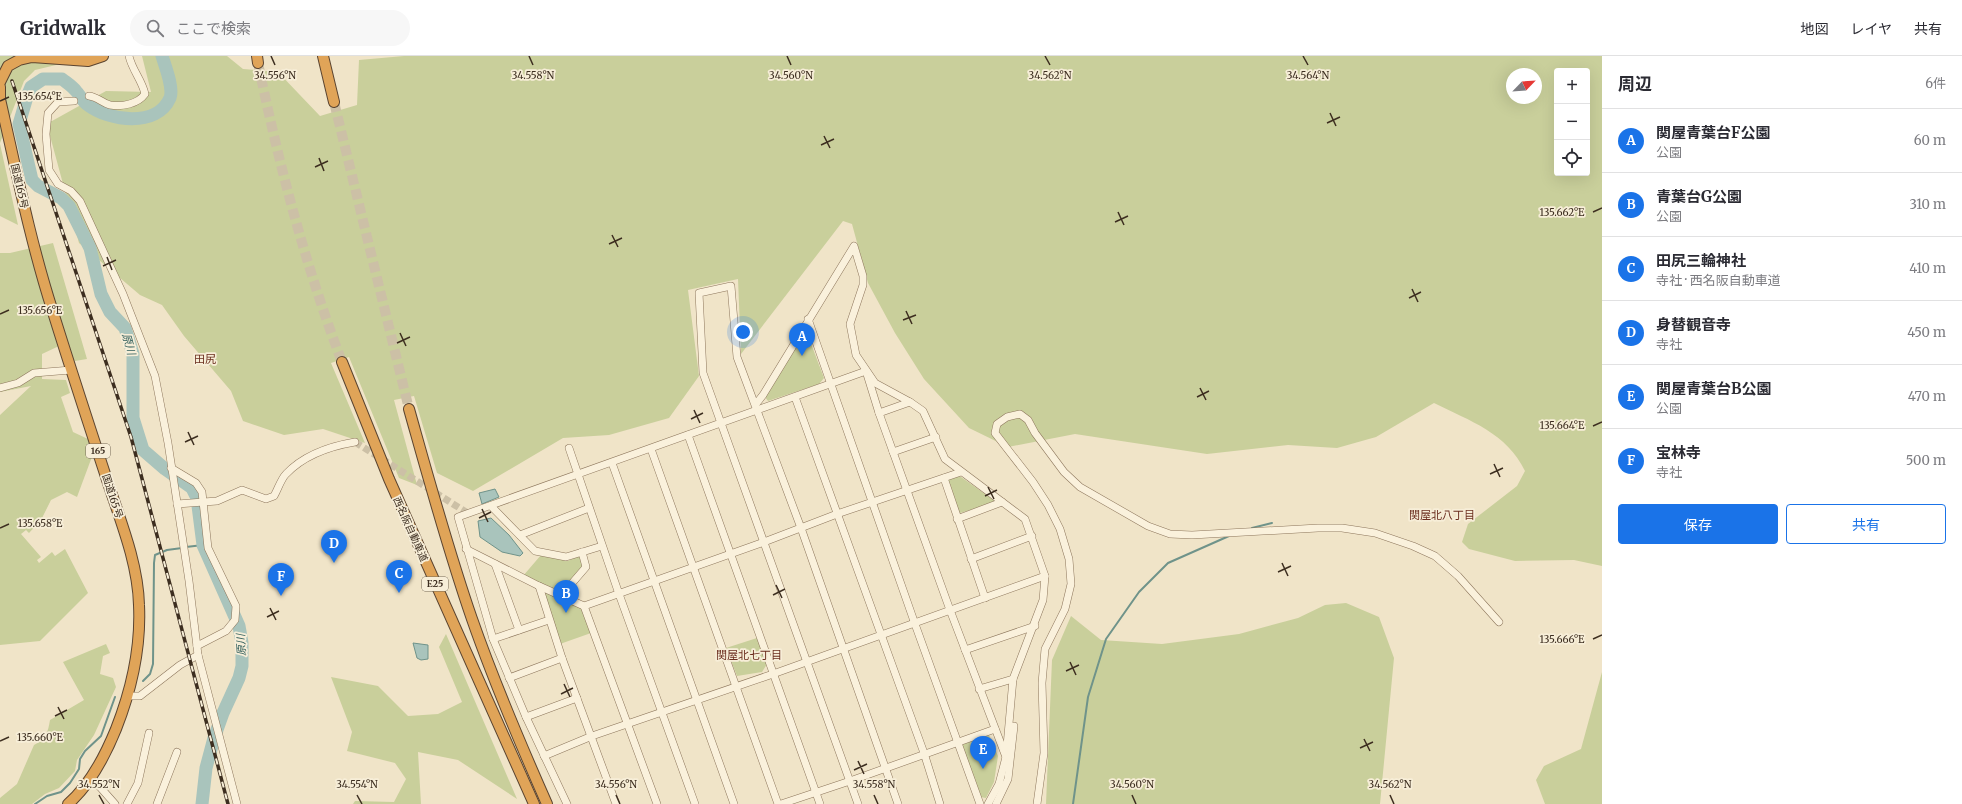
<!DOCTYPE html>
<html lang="ja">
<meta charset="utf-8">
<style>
:root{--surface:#fff;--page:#f7f7f7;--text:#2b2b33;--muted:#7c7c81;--line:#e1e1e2;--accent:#1a73e8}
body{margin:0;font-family:Merriweather,"Noto Sans JP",serif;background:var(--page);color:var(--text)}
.controls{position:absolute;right:12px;top:12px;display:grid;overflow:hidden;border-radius:4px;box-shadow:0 4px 16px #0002}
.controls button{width:36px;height:36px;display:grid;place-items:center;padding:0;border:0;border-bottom:1px solid var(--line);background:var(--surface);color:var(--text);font:20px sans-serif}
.compass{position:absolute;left:1506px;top:12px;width:36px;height:36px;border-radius:50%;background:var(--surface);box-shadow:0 4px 16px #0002;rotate:65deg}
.you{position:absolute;left:743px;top:276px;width:14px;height:14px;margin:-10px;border:3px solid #fff;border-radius:50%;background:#1a73e8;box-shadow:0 0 0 6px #1a73e833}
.badge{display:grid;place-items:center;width:26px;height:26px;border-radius:50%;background:var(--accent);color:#fff;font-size:13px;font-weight:700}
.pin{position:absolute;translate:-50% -33px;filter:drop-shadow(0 1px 2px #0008)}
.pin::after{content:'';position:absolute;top:21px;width:14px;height:12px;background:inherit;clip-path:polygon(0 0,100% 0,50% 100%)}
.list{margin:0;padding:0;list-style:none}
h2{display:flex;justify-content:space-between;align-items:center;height:52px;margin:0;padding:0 16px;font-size:17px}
h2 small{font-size:13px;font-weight:400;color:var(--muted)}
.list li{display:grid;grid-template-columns:26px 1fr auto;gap:12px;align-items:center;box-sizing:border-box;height:64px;padding:0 16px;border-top:1px solid var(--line)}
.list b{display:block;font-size:15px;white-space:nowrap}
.list p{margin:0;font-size:13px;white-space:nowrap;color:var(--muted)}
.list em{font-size:13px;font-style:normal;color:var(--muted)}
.actions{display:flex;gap:8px;padding:12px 16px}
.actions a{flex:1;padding:9px 0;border:1px solid var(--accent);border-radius:4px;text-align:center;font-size:14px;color:var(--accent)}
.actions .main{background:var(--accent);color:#fff}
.icon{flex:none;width:22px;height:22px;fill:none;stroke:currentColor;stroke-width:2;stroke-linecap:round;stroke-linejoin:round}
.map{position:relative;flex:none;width:1602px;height:748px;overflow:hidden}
header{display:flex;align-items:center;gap:24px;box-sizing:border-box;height:56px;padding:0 20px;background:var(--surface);border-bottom:1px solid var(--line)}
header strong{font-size:19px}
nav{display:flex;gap:22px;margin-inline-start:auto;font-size:14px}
.search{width:280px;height:36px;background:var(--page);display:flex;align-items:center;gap:10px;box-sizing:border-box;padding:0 14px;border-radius:22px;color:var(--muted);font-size:15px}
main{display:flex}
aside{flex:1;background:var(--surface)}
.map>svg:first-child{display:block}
.green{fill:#c9cf9b;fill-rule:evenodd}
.water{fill:#a9c4bc;stroke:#6f938a}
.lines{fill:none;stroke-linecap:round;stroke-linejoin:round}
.stream{stroke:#6f938a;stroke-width:2}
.river{stroke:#a9c4bc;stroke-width:13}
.minor-tunnel{stroke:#ccc0a6;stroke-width:7;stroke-dasharray:7 3.5;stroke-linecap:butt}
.highway-tunnel{stroke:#ccc0a6;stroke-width:10;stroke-dasharray:10 5;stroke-linecap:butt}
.minor-casing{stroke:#8d765c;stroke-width:8}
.highway-casing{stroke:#5b4430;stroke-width:12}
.minor{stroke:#faf1dc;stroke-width:7}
.highway{stroke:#e0a458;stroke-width:10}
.rail-casing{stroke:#3d2e20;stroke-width:3.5}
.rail{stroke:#f7eed8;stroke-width:2;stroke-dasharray:6;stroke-linecap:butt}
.ticks{fill:none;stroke:#3d2e20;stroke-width:1.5}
.labels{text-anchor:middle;stroke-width:3.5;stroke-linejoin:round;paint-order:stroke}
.shield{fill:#f7eed8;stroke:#756857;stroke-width:1}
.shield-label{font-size:9px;font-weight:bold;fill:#3d2e20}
.street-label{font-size:10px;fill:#3d2e20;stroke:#f7eed8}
.water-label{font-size:11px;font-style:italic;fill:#2f5d5a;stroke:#f7eed8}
.neighbourhood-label{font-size:11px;fill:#6b2e1e;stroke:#f7eed8}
.ticks-label{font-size:10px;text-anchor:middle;fill:#3d2e20;stroke:#f7eed8;stroke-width:3.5;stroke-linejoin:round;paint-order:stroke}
</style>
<header>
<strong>Gridwalk</strong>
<div class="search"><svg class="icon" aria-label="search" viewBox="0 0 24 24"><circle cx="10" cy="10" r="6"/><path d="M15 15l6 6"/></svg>ここで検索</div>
<nav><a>地図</a><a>レイヤ</a><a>共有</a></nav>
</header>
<main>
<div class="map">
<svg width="1602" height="748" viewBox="0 0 1602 748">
<rect width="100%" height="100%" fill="#f0e4c8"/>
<g class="green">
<path d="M0,0H94L35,14L24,25L0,87Z"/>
<path d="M142,0H227L243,13L278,16L320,60L357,49L359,4L404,0H1602V510L1574,504L1515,505L1469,493L1462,486L1468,468L1517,430L1525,415C1507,377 1470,365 1434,347L1376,381L1337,392L1288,389L1207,398L1075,378L1008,391L969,372L924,323L895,277L868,227L852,168L843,165L741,298L738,223L688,234L699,320L669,362L609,379L563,382L473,435L437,417L414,340L394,344L417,429L399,422L349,301L331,307L365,387L323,373L284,379L243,365L231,335L184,280L162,249L140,239L79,187L46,65H52L106,35L151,36ZM1557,15H1587V117H1557ZM1512,18H1536V42H1512Z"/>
<path d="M0,88L18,169L0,160Z"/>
<path d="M53,187L87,303L75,305L59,290L42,298V323L66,324L70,337L61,341L73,376L88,383L93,398L77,441L67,436L51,444L41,464L29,477L26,474L21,478L41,501L37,504L39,507L52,496L55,500L65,493L88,537L40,585L0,589V359L31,330L0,336V197H10Z"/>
<path d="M803,275L807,277L824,322L819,328L768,345L765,341Z"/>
<path d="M959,420L961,421L995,445L984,450L960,457L955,455L947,426L950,423Z"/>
<path d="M541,499L568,505L580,499L584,510L561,538L523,520Z"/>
<path d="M542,534L581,551L591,577L560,588Z"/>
<path d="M1346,547L1379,561L1394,602L1380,748H1046L1052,604L1071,560L1101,584L1162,588L1239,578L1298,562L1325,549Z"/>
<path d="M446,578L517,743L458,704L418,696L421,748H353L355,745L394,746L406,723L395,707L347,695L352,676L331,621L378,630L408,660L438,658L462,646L439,591Z"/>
<path d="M757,582L767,608L762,616L737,620L726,592Z"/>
<path d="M106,588L110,597L103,600L100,618L113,622L116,631L94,679L77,704L75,715L59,732L45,738L32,748H0V742L17,728L34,689C46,683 48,676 50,664L84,644L63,606Z"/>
<path d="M1602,616V748H1545L1536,724L1544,710L1581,693Z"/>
<path d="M989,679L998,700L994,726L986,742L980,741L961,686Z"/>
</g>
<g class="water">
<path d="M495,433L499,441L482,448L479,437Z"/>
<path d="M491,462L509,479L523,497L520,500L502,496L480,481L478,465Z"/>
<path d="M413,587L428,589V603L421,604L417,602Z"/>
</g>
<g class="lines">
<g class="stream">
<path d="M1252,472L1272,467"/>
<path d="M186,491L203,489"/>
<path d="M143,625L150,618L153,608L154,507L155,499L167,494L182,492"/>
<path d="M35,748L47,740L61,736L70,727L79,713L80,703L85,695L101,680L115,641"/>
<path d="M1073,748L1088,641L1106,583L1139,536L1168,507L1229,480"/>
</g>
<path class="river" d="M162,0C165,10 174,32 170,42C157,72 109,65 88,49C83,46 80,39 76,35C72,30 67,27 62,23H43L31,31L27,41L19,68L32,124L38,130L61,142L69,150L90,192L101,238L110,256L125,272L133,298V362L143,394L165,413L192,432L197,442L203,489L239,570L242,587V610L239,622L223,657L214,682L206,712L202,748"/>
<path class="minor-tunnel" d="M355,386L469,458"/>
<g class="highway-tunnel">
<path d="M258,7C279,109 305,209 342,306"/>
<path d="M334,46L409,353"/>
</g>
<defs>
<g id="minor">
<path d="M89,40C98,41 102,47 110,49C122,51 138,48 145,38C142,24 132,14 129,0"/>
<path d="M74,45L58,46L48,57L46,78L49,114L58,128L71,135L80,145L123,238L155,320L168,387L189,525L198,599L237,748"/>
<path d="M808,263L915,568L980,748"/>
<path d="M0,332L18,327L34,317L71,314"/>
<path d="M795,341L924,697L940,748"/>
<path d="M910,346L923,355L945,403L1025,463L1045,520L1043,544L1013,623L1006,701L999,728L988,748"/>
<path d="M756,348L763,339L854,190L863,220V229L850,268L856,299L875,327L910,346L879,357"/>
<path d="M688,379L820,748"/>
<path d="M569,392L619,538L695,748"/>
<path d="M651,393L778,748"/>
<path d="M893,396L936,381"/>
<path d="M612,407L734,748"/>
<path d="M171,412L196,427L202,436L208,492L236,550L235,564L226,575L197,590"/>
<path d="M944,422L985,542"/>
<path d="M177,448L217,445L242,434L266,443L274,440C278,433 281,423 286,418C304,399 331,390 355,386"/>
<path d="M491,450L535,495L566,501L602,490"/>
<path d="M957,463L1002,446"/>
<path d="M520,479L589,452"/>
<path d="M466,493L539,530L584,550L764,486L837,458L961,416"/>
<path d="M971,503L1032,480"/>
<path d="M495,508L519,574"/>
<path d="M539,530L562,602L616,748"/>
<path d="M561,540L586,511L582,496"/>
<path d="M584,550L657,748"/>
<path d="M493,583L549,564"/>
<path d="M965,594L1035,570"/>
<path d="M509,622L562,602"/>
<path d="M979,633L1013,623"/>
<path d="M127,640H140L180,609L198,599"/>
<path d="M526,661L577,642"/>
<path d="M544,700L592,680L773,618L1045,520"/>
<path d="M92,722L115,748"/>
<path d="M127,748L138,727L149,677"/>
<path d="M157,748L177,696"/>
<path d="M567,748L526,661L493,583L458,461L866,315L879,357L950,554L1006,701"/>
<path d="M781,748L850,725L995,673"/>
<path d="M858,748L703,317L699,237L731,230L737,301L801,472L898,748"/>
<path d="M996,748L1008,723L1014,670"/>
<path d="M1037,748L1044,697L1042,627L1045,593L1065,553L1071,528L1069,503L1060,473L1048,449L1033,426L995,377L997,368L1007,361L1020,358L1028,364L1035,377L1064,416L1080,431L1148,470L1170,478L1192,479L1318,472H1342L1375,477L1413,490L1435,500L1458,520L1499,566"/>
</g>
<g id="highway">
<path d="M257,0L258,7"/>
<path d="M323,0L334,46"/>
<path d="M0,26L8,10L19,4L32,1L88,5L103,0"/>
<path d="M0,31V43C16,113 30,184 52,253C70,311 89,369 108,427C121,466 138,508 139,549C141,591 131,635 116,673C105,700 90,729 68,748"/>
<path d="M342,306L389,423L534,748"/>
<path d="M409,353C429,424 448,494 472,563C494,626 520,687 547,748"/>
</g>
</defs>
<use href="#minor" class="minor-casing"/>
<use href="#highway" class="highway-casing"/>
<use href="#minor" class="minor"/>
<use href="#highway" class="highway"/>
<defs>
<path id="rail" d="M12,25L131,381L228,748"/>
</defs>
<use href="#rail" class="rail-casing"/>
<use href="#rail" class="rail"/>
</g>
<path class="ticks" d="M271,0L275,9M529,0L533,9M787,0L791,9M1045,0L1050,9M1303,0L1308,9M0,45L9,41M1330,57L1336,70M1327,67L1340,61M824,80L830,92M821,89L834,83M319,102L324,115M315,111L328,105M1118,156L1124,169M1593,156L1602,152M1115,166L1128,160M612,179L618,191M609,188L622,182M107,201L112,214M103,210L116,204M1412,233L1418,246M1409,242L1421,236M906,255L912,268M0,258L9,254M903,264L916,259M400,277L406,290M397,287L410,281M1200,332L1206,344M1197,341L1209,335M694,354L700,367M691,363L703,357M1593,370L1602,366M188,376L194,389M185,386L198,380M1494,408L1500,421M1490,418L1503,412M988,431L994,443M985,440L997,434M482,453L488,466M479,462L491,456M0,472L9,468M1282,507L1288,520M1278,516L1291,510M776,529L782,542M773,539L785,533M270,552L276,564M267,561L279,555M1593,583L1602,579M1070,606L1076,619M1066,615L1079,609M564,628L570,641M561,638L573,632M58,651L64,663M55,660L67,654M1364,683L1370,695M0,685L9,681M1360,692L1373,686M858,705L864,718M854,714L867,708M99,739L104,748M357,739L362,748M616,739L620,748M874,739L878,748M1132,739L1136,748M1390,739L1394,748"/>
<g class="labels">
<g class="shield">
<rect x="86" y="388" width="24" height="14" rx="3"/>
<rect x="422" y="521" width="26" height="14" rx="3"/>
</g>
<g class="shield-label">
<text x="98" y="398">165</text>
<text x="435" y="531">E25</text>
</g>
<g class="street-label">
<text transform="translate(20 130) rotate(77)" y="4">国道165号</text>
<text transform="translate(113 440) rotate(72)" y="4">国道165号</text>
<text transform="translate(411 473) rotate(66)" y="4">西名阪自動車道</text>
</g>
<g class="water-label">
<text transform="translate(129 288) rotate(75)" y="4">原川</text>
<text transform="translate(241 589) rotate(-93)" y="4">原川</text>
</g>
<g class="neighbourhood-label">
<text x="205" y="307">田尻</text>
<text x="1442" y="463">関屋北八丁目</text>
<text x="749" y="603">関屋北七丁目</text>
</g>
</g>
<g class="ticks-label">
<text x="275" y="23">34.556°N</text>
<text x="533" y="23">34.558°N</text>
<text x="791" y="23">34.560°N</text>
<text x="1050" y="23">34.562°N</text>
<text x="1308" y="23">34.564°N</text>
<text x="40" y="44">135.654°E</text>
<text x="1562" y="160">135.662°E</text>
<text x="40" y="258">135.656°E</text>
<text x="1562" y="373">135.664°E</text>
<text x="40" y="471">135.658°E</text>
<text x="1562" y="587">135.666°E</text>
<text x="40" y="685">135.660°E</text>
<text x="1132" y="732">34.560°N</text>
<text x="99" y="732">34.552°N</text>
<text x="357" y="732">34.554°N</text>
<text x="616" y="732">34.556°N</text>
<text x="874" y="732">34.558°N</text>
<text x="1390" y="732">34.562°N</text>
</g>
</svg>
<div class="controls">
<button>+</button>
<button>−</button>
<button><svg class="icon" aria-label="locate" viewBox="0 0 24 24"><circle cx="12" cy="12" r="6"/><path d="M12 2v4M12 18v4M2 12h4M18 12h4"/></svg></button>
</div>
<svg class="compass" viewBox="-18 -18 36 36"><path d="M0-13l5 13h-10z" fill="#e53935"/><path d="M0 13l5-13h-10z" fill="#7c7c81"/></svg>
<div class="you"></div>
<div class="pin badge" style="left:802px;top:300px">A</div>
<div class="pin badge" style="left:566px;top:557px">B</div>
<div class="pin badge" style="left:399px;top:537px">C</div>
<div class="pin badge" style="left:334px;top:507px">D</div>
<div class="pin badge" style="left:983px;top:713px">E</div>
<div class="pin badge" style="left:281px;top:540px">F</div>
</div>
<aside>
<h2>周辺<small>6件</small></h2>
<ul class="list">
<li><span class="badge">A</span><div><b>関屋青葉台F公園</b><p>公園</p></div><em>60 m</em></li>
<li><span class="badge">B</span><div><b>青葉台G公園</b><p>公園</p></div><em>310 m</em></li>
<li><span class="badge">C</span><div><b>田尻三輪神社</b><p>寺社 · 西名阪自動車道</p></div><em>410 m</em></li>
<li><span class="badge">D</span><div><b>身替観音寺</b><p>寺社</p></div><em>450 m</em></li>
<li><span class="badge">E</span><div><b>関屋青葉台B公園</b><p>公園</p></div><em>470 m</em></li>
<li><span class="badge">F</span><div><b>宝林寺</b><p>寺社</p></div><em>500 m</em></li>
</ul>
<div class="actions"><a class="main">保存</a><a>共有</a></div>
</aside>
</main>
